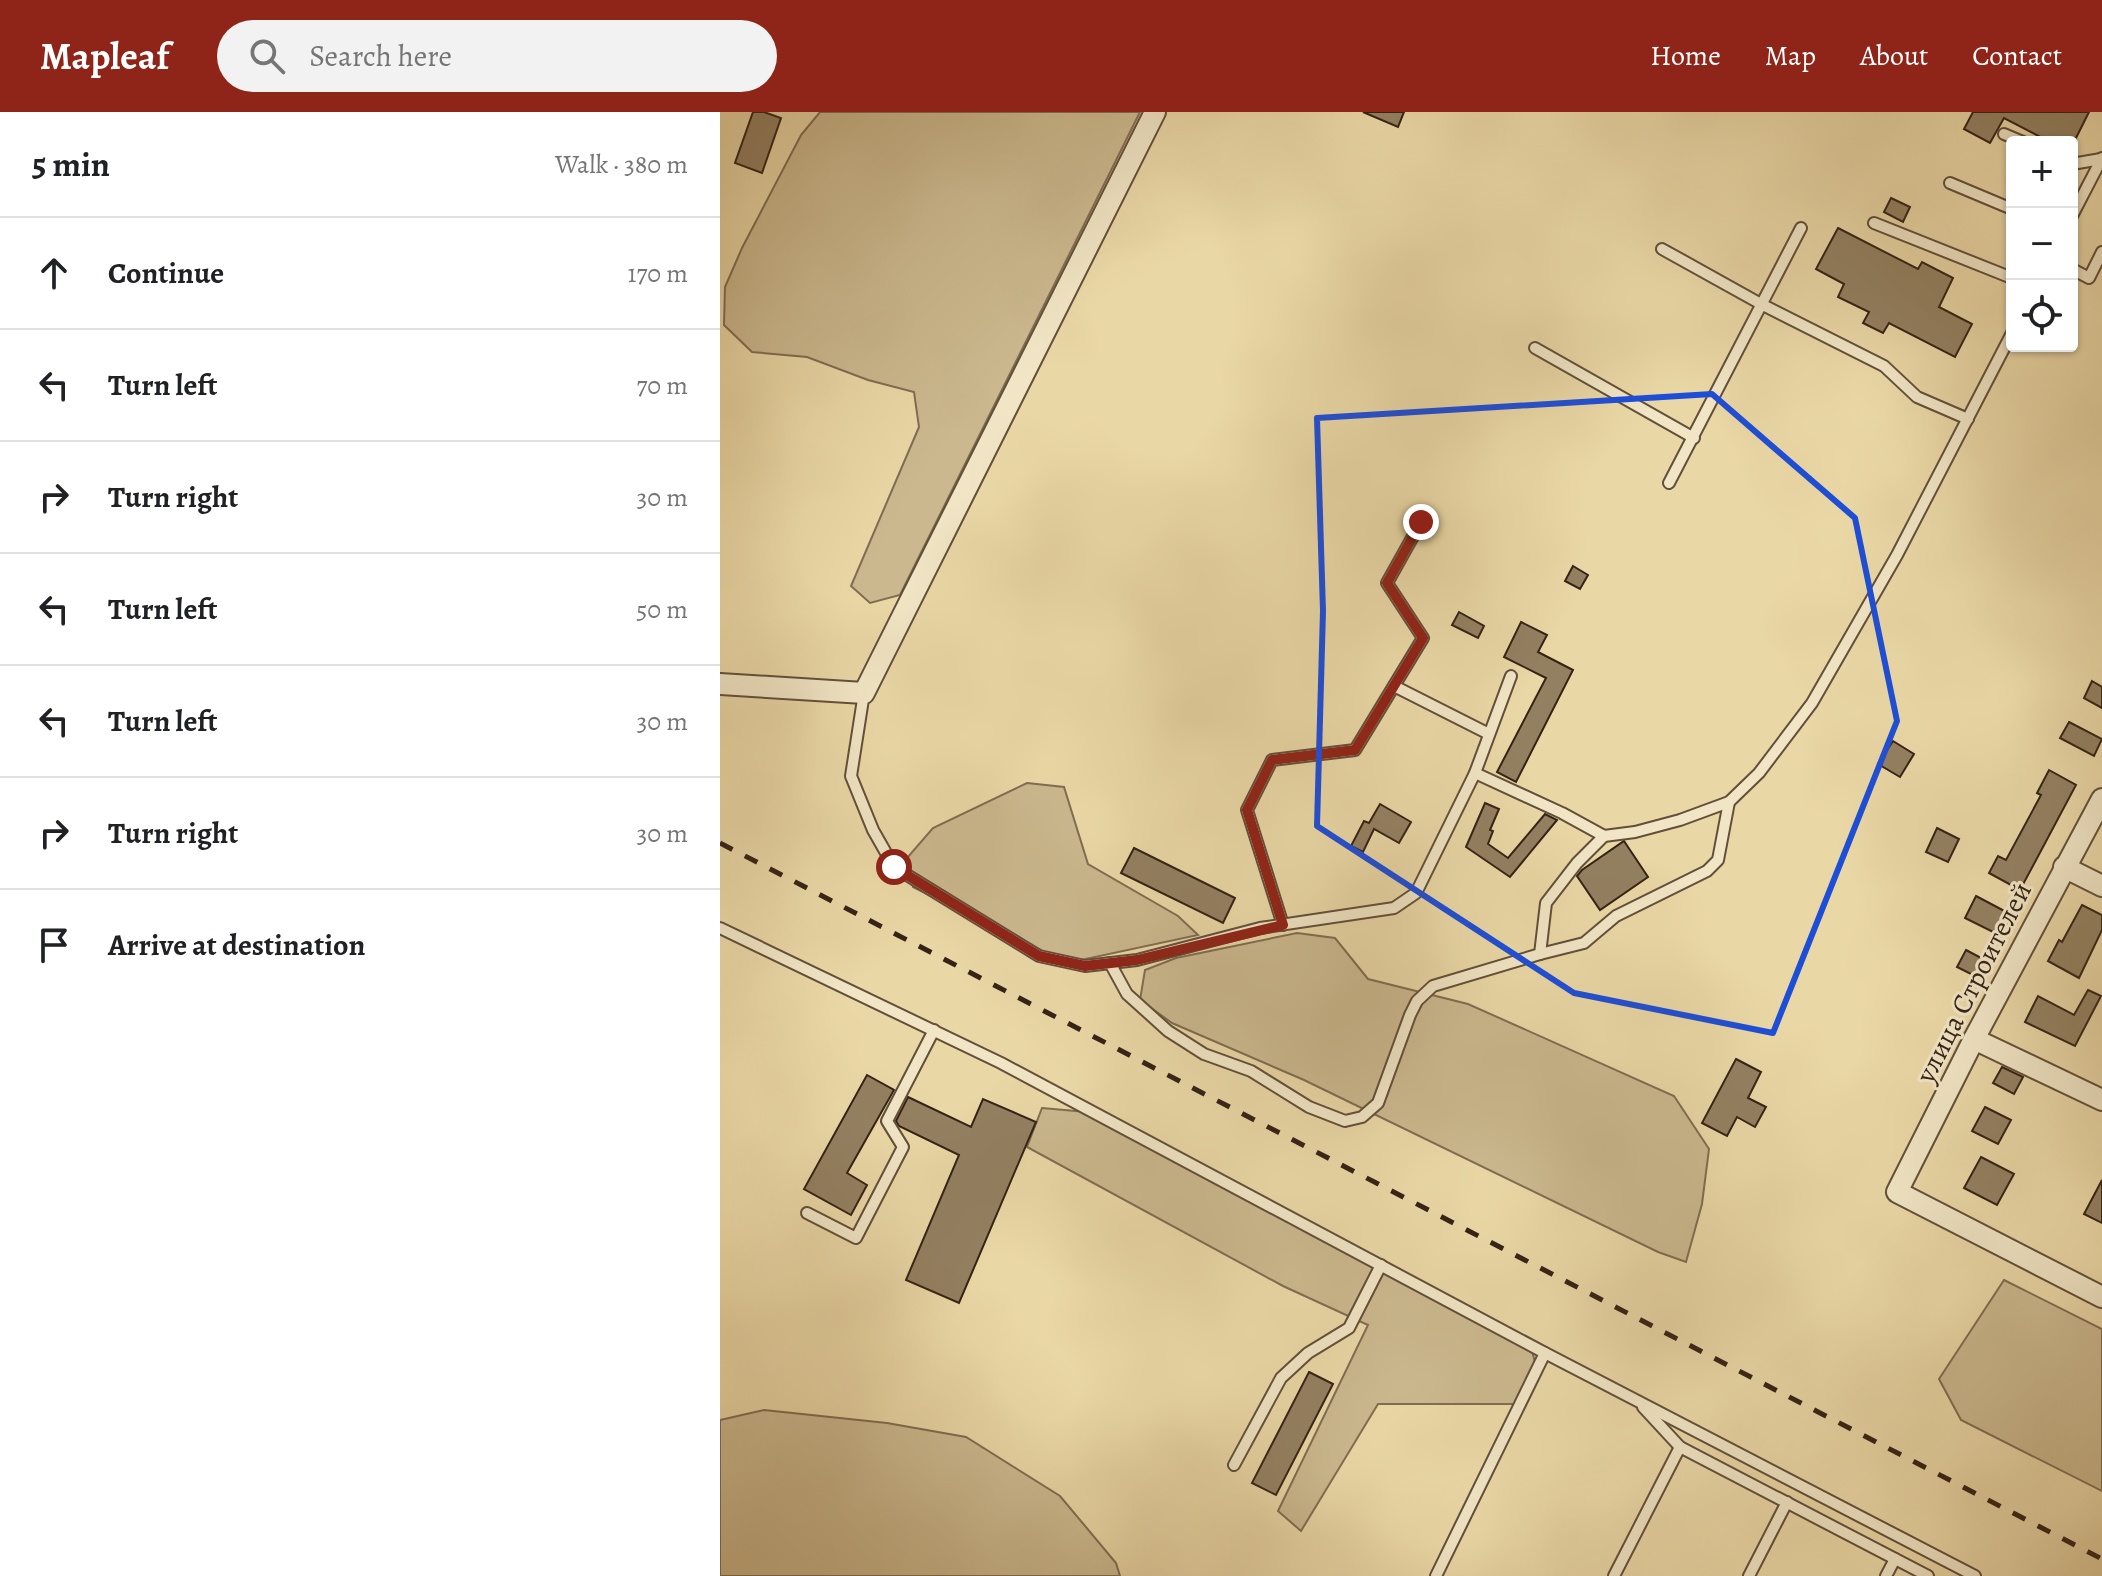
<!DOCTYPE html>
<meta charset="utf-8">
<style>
:root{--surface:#fff;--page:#f2f2f2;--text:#202124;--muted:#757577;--line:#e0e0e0;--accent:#8f2418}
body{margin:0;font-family:Alegreya,serif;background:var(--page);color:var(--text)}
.controls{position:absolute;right:24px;top:24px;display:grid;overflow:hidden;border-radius:8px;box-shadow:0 2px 6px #0004}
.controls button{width:72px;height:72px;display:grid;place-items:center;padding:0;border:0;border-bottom:2px solid var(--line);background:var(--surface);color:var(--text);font:40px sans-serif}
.stop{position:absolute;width:24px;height:24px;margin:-18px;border:6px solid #8f2418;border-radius:50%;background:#fff}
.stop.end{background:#8f2418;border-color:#fff;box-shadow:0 2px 8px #0008}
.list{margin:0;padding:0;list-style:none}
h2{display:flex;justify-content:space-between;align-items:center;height:104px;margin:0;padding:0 32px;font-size:34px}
h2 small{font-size:26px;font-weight:400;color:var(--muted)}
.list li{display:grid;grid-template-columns:52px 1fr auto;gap:24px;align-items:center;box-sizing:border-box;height:112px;padding:0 32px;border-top:2px solid var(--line)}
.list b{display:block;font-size:30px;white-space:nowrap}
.list em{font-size:26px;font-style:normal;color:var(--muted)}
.icon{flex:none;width:44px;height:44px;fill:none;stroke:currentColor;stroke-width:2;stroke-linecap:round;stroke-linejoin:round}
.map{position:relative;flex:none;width:1382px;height:1464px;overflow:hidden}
header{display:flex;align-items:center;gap:48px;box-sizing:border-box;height:112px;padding:0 40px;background:var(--accent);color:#fff}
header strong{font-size:38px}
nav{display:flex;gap:44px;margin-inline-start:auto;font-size:28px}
.search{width:560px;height:72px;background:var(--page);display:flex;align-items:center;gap:20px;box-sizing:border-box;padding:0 28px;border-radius:44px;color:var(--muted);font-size:30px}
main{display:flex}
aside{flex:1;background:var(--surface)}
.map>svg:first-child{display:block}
.green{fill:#cbb88e;stroke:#806d52;stroke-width:2}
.building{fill:#938061;stroke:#342216;stroke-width:2}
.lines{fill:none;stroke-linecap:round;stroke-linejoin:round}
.lane-casing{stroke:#624f3a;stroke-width:14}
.street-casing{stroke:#624f3a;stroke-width:24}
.lane{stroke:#f1e5c5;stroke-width:10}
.street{stroke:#f1e5c5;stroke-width:20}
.rail{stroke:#342216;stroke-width:5;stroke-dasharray:14 14;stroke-linecap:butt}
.route{stroke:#8f2418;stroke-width:10}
.marked{fill:none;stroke:#1d4ed8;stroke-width:6;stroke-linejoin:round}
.labels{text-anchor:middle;stroke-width:6;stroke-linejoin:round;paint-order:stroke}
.street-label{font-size:28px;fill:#342216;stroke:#f1e5c5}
</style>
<header>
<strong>Mapleaf</strong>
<div class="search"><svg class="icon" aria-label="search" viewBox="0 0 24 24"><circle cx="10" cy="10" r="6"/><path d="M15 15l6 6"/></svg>Search here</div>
<nav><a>Home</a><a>Map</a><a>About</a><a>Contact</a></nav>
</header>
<main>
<aside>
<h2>5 min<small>Walk · 380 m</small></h2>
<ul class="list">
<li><svg class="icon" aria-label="ahead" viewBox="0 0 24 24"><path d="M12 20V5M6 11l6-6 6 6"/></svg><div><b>Continue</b></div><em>170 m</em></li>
<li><svg class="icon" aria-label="left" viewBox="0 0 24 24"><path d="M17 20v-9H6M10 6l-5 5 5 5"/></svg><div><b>Turn left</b></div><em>70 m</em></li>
<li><svg class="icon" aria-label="right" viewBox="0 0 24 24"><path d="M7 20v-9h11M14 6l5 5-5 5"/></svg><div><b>Turn right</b></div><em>30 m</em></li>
<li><svg class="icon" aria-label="left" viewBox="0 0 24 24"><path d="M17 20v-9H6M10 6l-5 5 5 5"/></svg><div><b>Turn left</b></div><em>50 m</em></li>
<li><svg class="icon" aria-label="left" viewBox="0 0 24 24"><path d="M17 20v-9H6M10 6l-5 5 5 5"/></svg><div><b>Turn left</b></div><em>30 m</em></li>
<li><svg class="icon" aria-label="right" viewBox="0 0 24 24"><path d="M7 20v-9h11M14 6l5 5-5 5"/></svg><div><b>Turn right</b></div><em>30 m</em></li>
<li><svg class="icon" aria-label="arrive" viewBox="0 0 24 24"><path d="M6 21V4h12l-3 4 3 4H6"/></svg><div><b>Arrive at destination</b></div></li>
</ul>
</aside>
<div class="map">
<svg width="1382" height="1464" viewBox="0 0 1382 1464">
<rect width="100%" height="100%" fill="#ead7a6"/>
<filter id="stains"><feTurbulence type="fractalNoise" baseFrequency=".0025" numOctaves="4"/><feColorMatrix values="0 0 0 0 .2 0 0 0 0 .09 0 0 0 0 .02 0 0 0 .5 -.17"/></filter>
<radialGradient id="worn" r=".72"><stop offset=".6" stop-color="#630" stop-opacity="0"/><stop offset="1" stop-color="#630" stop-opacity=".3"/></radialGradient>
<g class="green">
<path d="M100,0H420L180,483L150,491L131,474L199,315L194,280L148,268L87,245L32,240L4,213L5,175L22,136L81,23Z"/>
<path d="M307,671L344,675L368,752L458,804L478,823L347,851L193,775L187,746L213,716Z"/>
<path d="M577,821L615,826L648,867L748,892L954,984L989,1037L982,1092L966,1150L938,1140L584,968L452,911L420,888L425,858L456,846Z"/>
<path d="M322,996L378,1001L812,1239L818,1261L802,1292H658L581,1419L558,1399L648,1213L563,1174L307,1035Z"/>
<path d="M1284,1168L1382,1217V1379L1241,1308L1219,1267Z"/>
<path d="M44,1298L167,1311L246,1325L340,1384L396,1451L400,1464H0V1308Z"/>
</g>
<g class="building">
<path d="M33,0H44L61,6L42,61L15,51Z"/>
<path d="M643,0H684L678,15Z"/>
<path d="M1253,0H1369L1354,30H1330L1284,6L1270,31L1244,17Z"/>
<path d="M1171,86L1190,95L1183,110L1164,100Z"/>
<path d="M1118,116L1198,157L1202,150L1233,166L1219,195L1252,212L1235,245L1169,211L1163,221L1143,211L1149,200L1118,185L1124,172L1096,157Z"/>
<path d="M853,454L868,463L860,477L845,469Z"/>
<path d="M739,500L764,514L758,526L732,513Z"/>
<path d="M801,510L827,523L818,540L853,558L796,670L777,660L826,566L784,545Z"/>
<path d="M1372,569L1382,575V596L1364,586Z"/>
<path d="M1349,610L1382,627L1374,644L1340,626Z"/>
<path d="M1173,629L1194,642L1180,665L1158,652Z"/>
<path d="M1329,658L1356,673L1300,778L1269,761L1278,744L1286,748L1321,683L1317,681Z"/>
<path d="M765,691L779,697L770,718L773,719L768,732L788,746L825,702L837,708L790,765L746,735Z"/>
<path d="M660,692L691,710L679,731L654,717L643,740L631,734L644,709L649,711Z"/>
<path d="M1217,716L1239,727L1228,750L1206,740Z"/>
<path d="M904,729L928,765L880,798L857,764L862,758Z"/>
<path d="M414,736L515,786L503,811L401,761Z"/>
<path d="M1256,784L1292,803L1281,824L1245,806Z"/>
<path d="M1362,793L1382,803V818L1359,866L1328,849L1339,828L1342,830Z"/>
<path d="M1246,838L1265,848L1257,865L1237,855Z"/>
<path d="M1368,878L1381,884L1355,934L1305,910L1318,884L1354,903Z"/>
<path d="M1016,947L1041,960L1028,986L1046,995L1035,1015L1017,1005L1007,1024L982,1011Z"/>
<path d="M1282,955L1303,965L1294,982L1273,971Z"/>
<path d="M147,963L174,978L127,1061L147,1073L131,1103L84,1077Z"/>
<path d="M188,985L251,1015L263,987L316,1010L239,1191L186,1168L239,1043L179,1014L176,1009Z"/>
<path d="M1265,995L1291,1008L1278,1032L1252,1019Z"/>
<path d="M1261,1045L1294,1062L1277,1093L1244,1076Z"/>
<path d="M1382,1068V1111L1364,1102Z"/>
<path d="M589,1260L613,1272L556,1383L532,1371Z"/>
</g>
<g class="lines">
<defs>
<g id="lane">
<path d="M1284,22L1303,30"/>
<path d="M1352,52L1381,47"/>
<path d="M1230,71L1292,97"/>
<path d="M1352,104L1382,46"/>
<path d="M1154,111L1292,166"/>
<path d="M942,137L1041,192L1164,254L1197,285L1248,307"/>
<path d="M1352,157L1369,166L1382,140"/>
<path d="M815,236L974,326"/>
<path d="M949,371L1081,116"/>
<path d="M674,574L769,622"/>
<path d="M144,581L131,664L153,718L174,755L319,844L365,854L417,848L540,816L674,796L696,781L755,661L791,564"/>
<path d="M755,661L842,701L884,724L915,720L960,708L1009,690L1039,661L1092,591L1177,443L1292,221"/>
<path d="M563,813L527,698L552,648L635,638L703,526L667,471L701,410"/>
<path d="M0,816L281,951L825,1241L1255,1464"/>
<path d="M820,842L826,791L857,751L884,724"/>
<path d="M390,851L407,882L448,919L484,942L531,959L589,995L625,1009L642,1005L658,991L690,903L697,889L713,874L820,842L864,831L896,804L987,759L998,748L1009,690"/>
<path d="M87,1101L136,1126L183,1035L167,1009L214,918"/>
<path d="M923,1295L960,1335L1208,1464"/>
<path d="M514,1353L561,1266L588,1241L629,1216L661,1153"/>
<path d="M716,1464L825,1241"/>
<path d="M894,1464L960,1335"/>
<path d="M1029,1464L1067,1390"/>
<path d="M1166,1464L1175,1447"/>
</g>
<g id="street">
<path d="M0,572L144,581L435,0"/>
<path d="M1382,687L1254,927L1177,1080L1382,1185"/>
<path d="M1344,755L1382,774"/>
<path d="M1254,927L1382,988"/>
</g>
</defs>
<use href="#lane" class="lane-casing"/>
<use href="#street" class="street-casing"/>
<use href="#lane" class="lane"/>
<use href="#street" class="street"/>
<path class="rail" d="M0,731L1382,1447"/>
</g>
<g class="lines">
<path class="route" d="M174,755L319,844L365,854L417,848L563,813L527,698L552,648L635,638L703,526L667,471L701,410"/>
</g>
<path class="marked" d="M992,282L1135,406L1177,609L1053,921L854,881L597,714L603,499L597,306Z"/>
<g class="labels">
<g class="street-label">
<text transform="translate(1253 870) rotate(-63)" y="10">улица Строителей</text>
</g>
</g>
<rect width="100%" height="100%" filter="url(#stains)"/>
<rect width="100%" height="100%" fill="url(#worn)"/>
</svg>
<div class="controls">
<button>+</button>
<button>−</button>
<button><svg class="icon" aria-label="locate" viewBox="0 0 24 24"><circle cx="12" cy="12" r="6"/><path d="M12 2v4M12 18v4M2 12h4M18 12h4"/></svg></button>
</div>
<div class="stop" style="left:174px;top:755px"></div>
<div class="stop end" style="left:701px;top:410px"></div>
</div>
</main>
